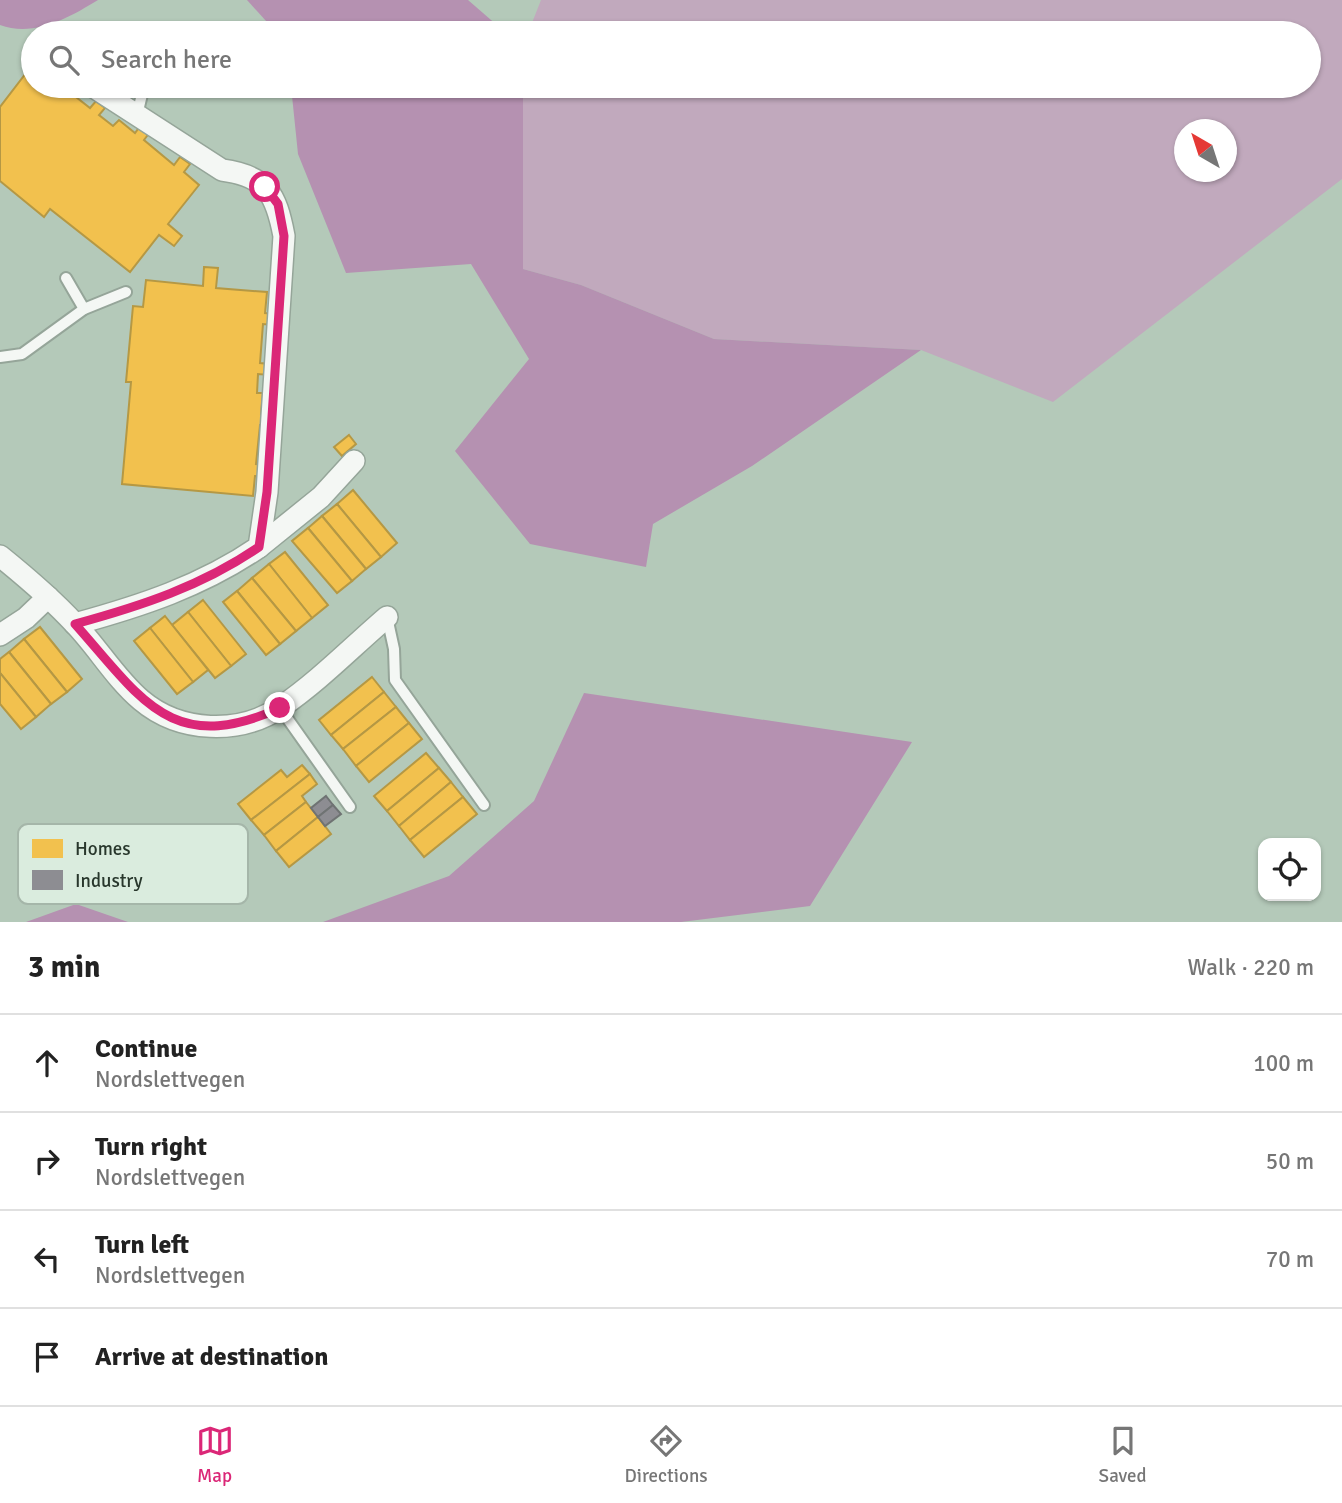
<!DOCTYPE html>
<meta charset="utf-8">
<style>
:root{--surface:#fff;--page:#f6f6f6;--text:#222;--muted:#767676;--line:#e0e0e0;--accent:#db2777}
body{margin:0;font-family:Signika,sans-serif;background:var(--page);color:var(--text)}
.controls{position:absolute;right:21px;bottom:21px;display:grid;overflow:hidden;border-radius:14px;box-shadow:0 2px 5px #0004}
.controls button{width:63px;height:63px;display:grid;place-items:center;padding:0;border:0;border-bottom:2px solid var(--line);background:var(--surface);color:var(--text);font:35px sans-serif}
.compass{position:absolute;left:1174px;top:119px;width:63px;height:63px;border-radius:50%;background:var(--surface);box-shadow:0 2px 5px #0004;rotate:321deg}
.stop{position:absolute;width:21px;height:21px;margin:-16px;border:5px solid #db2777;border-radius:50%;background:#fff}
.stop.end{background:#db2777;border-color:#fff;box-shadow:0 2px 7px #0008}
.list{margin:0;padding:0;list-style:none}
h2{display:flex;justify-content:space-between;align-items:center;height:91px;margin:0;padding:0 28px;font-size:30px}
h2 small{font-size:23px;font-weight:400;color:var(--muted)}
.list li{display:grid;grid-template-columns:46px 1fr auto;gap:21px;align-items:center;box-sizing:border-box;height:98px;padding:0 28px;border-top:2px solid var(--line)}
.list b{display:block;font-size:26px;white-space:nowrap}
.list p{margin:0;font-size:23px;white-space:nowrap;color:var(--muted)}
.list em{font-size:23px;font-style:normal;color:var(--muted)}
.icon{flex:none;width:38px;height:38px;fill:none;stroke:currentColor;stroke-width:2;stroke-linecap:round;stroke-linejoin:round}
.map{position:relative;flex:none;width:1342px;height:922px;overflow:hidden}
.search{position:absolute;background:var(--surface);box-shadow:0 2px 5px #0004;left:21px;right:21px;top:21px;height:77px;display:flex;align-items:center;gap:18px;box-sizing:border-box;padding:0 24px;border-radius:38px;color:var(--muted);font-size:26px}
.sheet{height:483px;background:var(--surface)}
nav{display:flex;justify-content:space-around;align-items:center;box-sizing:border-box;height:98px;border-top:2px solid var(--line);background:var(--surface);font-size:19px;color:var(--muted)}
nav a{display:grid;justify-items:center;gap:4px}
nav .on{color:var(--accent)}
.map>svg:first-child{display:block}
.green{fill:#c1a9bd;fill-rule:evenodd}
.forest{fill:#b591b1}
.homes{fill:#f2c14e;stroke:#b59844;stroke-width:2}
.industry{fill:#8d8d92;stroke:#6f7373;stroke-width:2}
.lines{fill:none;stroke-linecap:round;stroke-linejoin:round}
.lane-casing{stroke:#95a599;stroke-width:14}
.street-casing{stroke:#95a599;stroke-width:24}
.lane{stroke:#f4f7f4;stroke-width:10}
.street{stroke:#f4f7f4;stroke-width:21}
.route{stroke:#db2777;stroke-width:9}
.key{fill:#daecde;stroke:#a5b6a9;stroke-width:2}
.key-label{font-size:19px;fill:#28372c}
</style>
<div class="map">
<svg width="1342" height="922" viewBox="0 0 1342 922">
<rect width="100%" height="100%" fill="#b4c9b9"/>
<path class="green" d="M541,0H1342V179L1053,402L921,350L714,339L581,285L523,269V86H1309V33H528ZM1184,130H1226V172H1184Z"/>
<g class="forest">
<path d="M0,0H98C70,17 34,38 0,25Z"/>
<path d="M247,0H468L506,33H277Z"/>
<path d="M291,86H523V269L581,285L714,339L921,350L752,466L653,524L646,567L530,544L455,451L529,359L471,264L346,273L298,154Z"/>
<path d="M584,693L912,742L810,906L681,922H323L449,876L534,801Z"/>
<path d="M76,904L128,922H26Z"/>
</g>
<g class="homes">
<path d="M33,64V86H62L90,108L96,101L105,108L99,115L113,126L119,120L135,133L141,125L150,132L144,140L174,165L180,157L190,164L184,172L199,185L168,224L182,236L174,246L159,235L130,272L50,209L44,217L0,181V107Z"/>
<path d="M204,267L218,268L216,288L267,292L265,313L275,314L274,325L263,324L260,363L270,364L269,375L258,374L257,393H263L261,414L270,415L269,425H260L256,464L266,465L265,476H255L253,496L122,484L131,382H126L133,306L143,307L146,280L203,286Z"/>
<path d="M349,435L356,444L342,456L334,447Z"/>
<path d="M353,490L397,543L381,557L337,504Z"/>
<path d="M337,504L381,557L366,569L322,516Z"/>
<path d="M322,516L366,569L352,581L308,528Z"/>
<path d="M308,528L352,581L337,593L292,541Z"/>
<path d="M285,552L328,605L312,618L269,564Z"/>
<path d="M269,564L312,618L296,631L252,578Z"/>
<path d="M252,578L296,631L280,644L237,591Z"/>
<path d="M237,591L280,644L266,655L223,602Z"/>
<path d="M203,600L246,654L231,666L188,612Z"/>
<path d="M188,612L231,666L215,678L172,625Z"/>
<path d="M165,616L208,670L193,682L150,628Z"/>
<path d="M40,627L82,679L67,692L24,639Z"/>
<path d="M150,628L193,682L177,694L134,641Z"/>
<path d="M24,639L67,692L51,704L9,652Z"/>
<path d="M9,652L51,704L36,717L0,673V659Z"/>
<path d="M0,673L36,717L21,729L0,704Z"/>
<path d="M372,677L384,692L331,735L319,720Z"/>
<path d="M384,692L396,707L343,749L331,735Z"/>
<path d="M396,707L409,723L356,766L343,749Z"/>
<path d="M409,723L422,739L369,782L356,766Z"/>
<path d="M426,753L439,768L387,811L374,796Z"/>
<path d="M302,765L310,774L251,820L238,804L281,770L287,777Z"/>
<path d="M439,768L451,782L399,826L387,811Z"/>
<path d="M310,774L317,784L302,796L306,802L264,835L251,820Z"/>
<path d="M451,782L463,797L410,840L399,826Z"/>
<path d="M463,797L477,814L424,857L410,840Z"/>
<path d="M306,802L318,817L276,851L264,835Z"/>
<path d="M318,817L331,834L289,867L276,851Z"/>
</g>
<g class="industry">
<path d="M326,796L333,805L318,817L311,808Z"/>
<path d="M333,805L341,814L325,826L318,817Z"/>
</g>
<g class="lines">
<defs>
<g id="lane">
<path d="M137,115L144,86"/>
<path d="M66,278L84,309"/>
<path d="M0,357L22,354L84,309L126,292"/>
<path d="M387,617L394,649L395,680L484,805"/>
<path d="M280,708L350,807"/>
</g>
<g id="street">
<path d="M259,547L321,497L354,461"/>
<path d="M0,556C26,577 52,599 75,624C98,648 116,679 141,700C180,733 240,735 281,707C319,681 352,647 387,617"/>
<path d="M75,624C141,606 202,586 259,547L267,492L284,236C276,194 267,176 222,170L92,86"/>
<path d="M0,635L26,618L48,597"/>
</g>
</defs>
<use href="#lane" class="lane-casing"/>
<use href="#street" class="street-casing"/>
<use href="#lane" class="lane"/>
<use href="#street" class="street"/>
</g>
<g class="lines">
<path class="route" d="M265,187L278,204L284,236L267,492L259,547C202,586 141,606 75,624C141,698 171,757 280,708"/>
</g>
<rect x="18" y="824" width="230" height="80" rx="10" class="key"/>
<rect x="32" y="839" width="31" height="19" fill="#f2c14e"/>
<rect x="32" y="870" width="31" height="20" fill="#8d8d92"/>
<g class="key-label">
<text x="75" y="855">Homes</text>
<text x="75" y="887">Industry</text>
</g>
</svg>
<div class="controls">
<button><svg class="icon" aria-label="locate" viewBox="0 0 24 24"><circle cx="12" cy="12" r="6"/><path d="M12 2v4M12 18v4M2 12h4M18 12h4"/></svg></button>
</div>
<svg class="compass" viewBox="-18 -18 36 36"><path d="M0-13l5 13h-10z" fill="#e53935"/><path d="M0 13l5-13h-10z" fill="#767676"/></svg>
<div class="stop" style="left:265px;top:187px"></div>
<div class="stop end" style="left:280px;top:708px"></div>
<div class="search"><svg class="icon" aria-label="search" viewBox="0 0 24 24"><circle cx="10" cy="10" r="6"/><path d="M15 15l6 6"/></svg>Search here</div>
</div>
<section class="sheet">
<h2>3 min<small>Walk · 220 m</small></h2>
<ul class="list">
<li><svg class="icon" aria-label="ahead" viewBox="0 0 24 24"><path d="M12 20V5M6 11l6-6 6 6"/></svg><div><b>Continue</b><p>Nordslettvegen</p></div><em>100 m</em></li>
<li><svg class="icon" aria-label="right" viewBox="0 0 24 24"><path d="M7 20v-9h11M14 6l5 5-5 5"/></svg><div><b>Turn right</b><p>Nordslettvegen</p></div><em>50 m</em></li>
<li><svg class="icon" aria-label="left" viewBox="0 0 24 24"><path d="M17 20v-9H6M10 6l-5 5 5 5"/></svg><div><b>Turn left</b><p>Nordslettvegen</p></div><em>70 m</em></li>
<li><svg class="icon" aria-label="arrive" viewBox="0 0 24 24"><path d="M6 21V4h12l-3 4 3 4H6"/></svg><div><b>Arrive at destination</b></div></li>
</ul>
</section>
<nav>
<a class="on"><svg class="icon" aria-label="map" viewBox="0 0 24 24"><path d="M3 6l6-2 6 2 6-2v14l-6 2-6-2-6 2zM9 4v14M15 6v14"/></svg>Map</a>
<a><svg class="icon" aria-label="directions" viewBox="0 0 24 24"><path d="M12 3l9 9-9 9-9-9zM9 14v-3h6M13 9l2 2-2 2"/></svg>Directions</a>
<a><svg class="icon" aria-label="saved" viewBox="0 0 24 24"><path d="M7 4h10v16l-5-4-5 4z"/></svg>Saved</a>
</nav>
